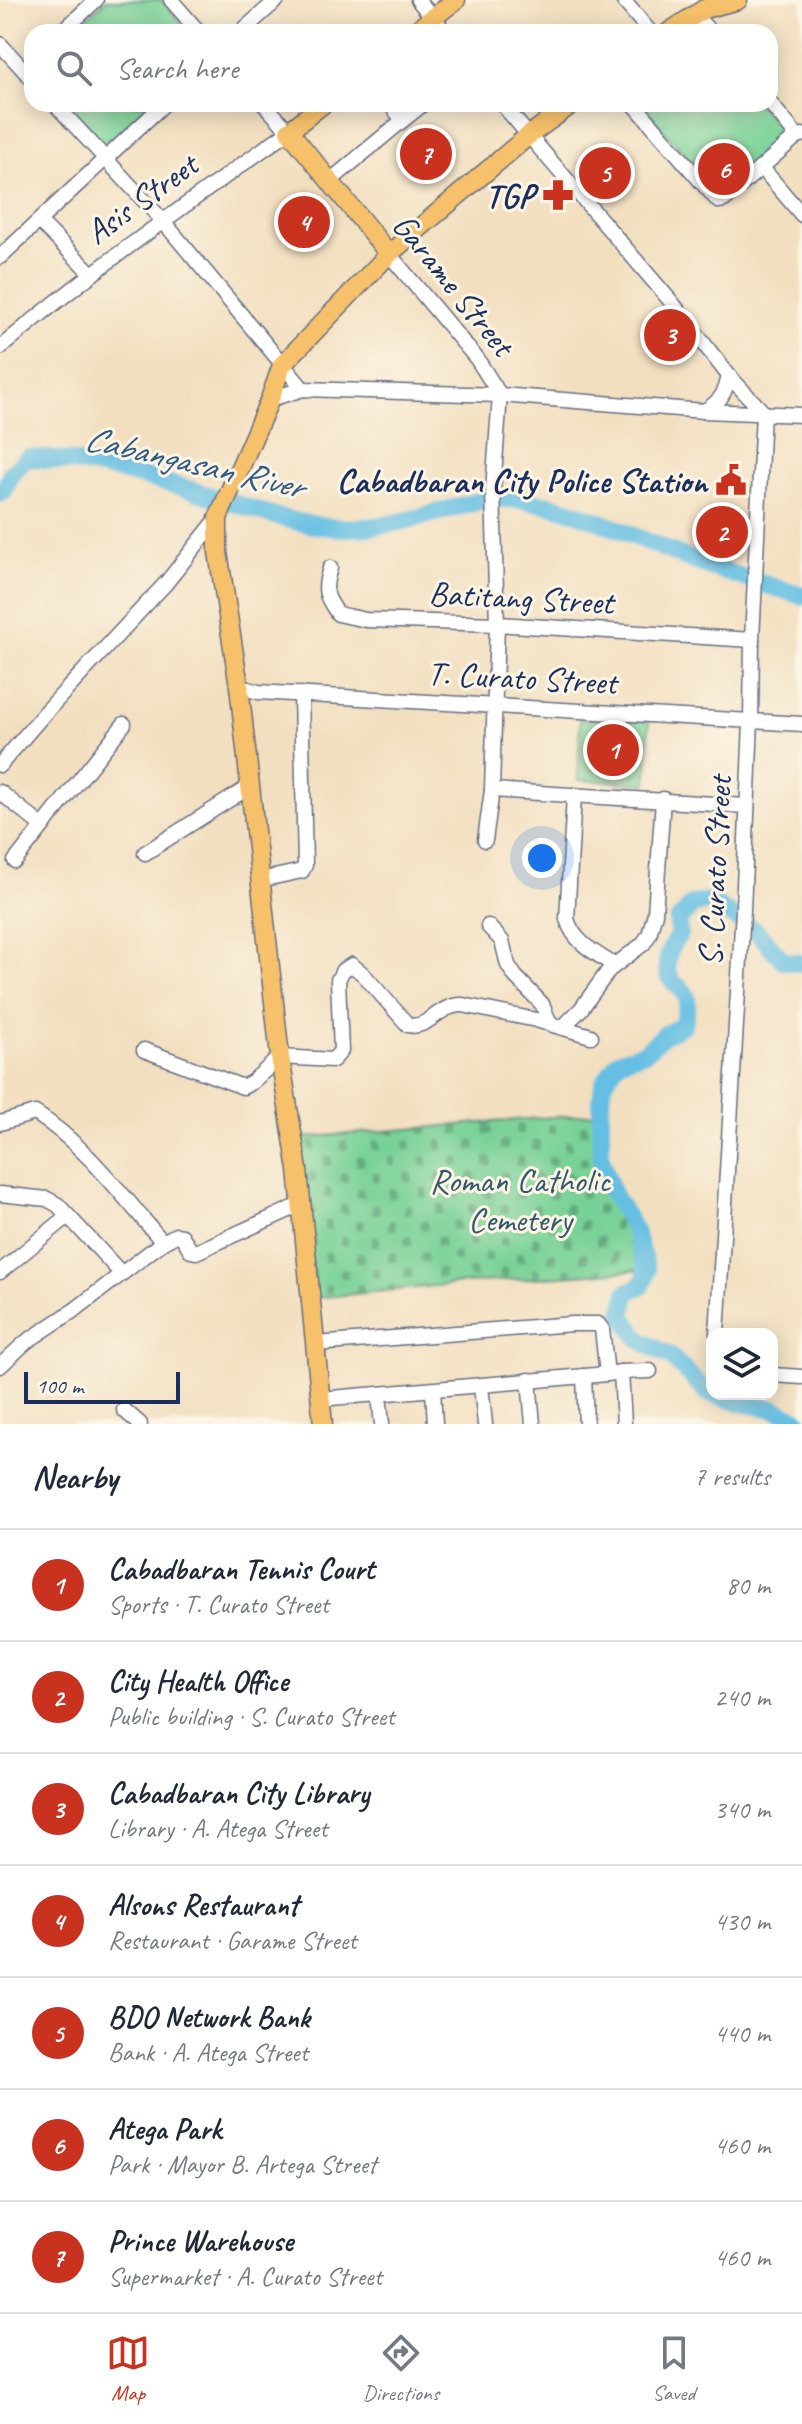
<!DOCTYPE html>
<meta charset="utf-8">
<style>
:root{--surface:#fff;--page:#f2f2f3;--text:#1f2937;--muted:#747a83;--line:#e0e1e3;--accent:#c8321e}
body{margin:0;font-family:Caveat,sans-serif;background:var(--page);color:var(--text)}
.controls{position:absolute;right:24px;bottom:24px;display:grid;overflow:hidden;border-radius:16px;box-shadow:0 4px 20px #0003}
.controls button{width:72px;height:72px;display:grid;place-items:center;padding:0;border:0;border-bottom:2px solid var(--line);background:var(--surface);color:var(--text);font:40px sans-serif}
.scale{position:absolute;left:24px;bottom:20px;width:156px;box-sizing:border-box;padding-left:8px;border:4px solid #1b2f5e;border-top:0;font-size:22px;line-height:28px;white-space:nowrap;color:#1b2f5e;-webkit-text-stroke:6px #fcf5e5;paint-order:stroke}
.you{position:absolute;left:542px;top:858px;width:28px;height:28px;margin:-20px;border:6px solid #fff;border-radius:50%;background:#1a73e8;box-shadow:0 0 0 12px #1a73e833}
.badge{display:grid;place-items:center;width:52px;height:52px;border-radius:50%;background:var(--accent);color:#fff;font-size:26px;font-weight:700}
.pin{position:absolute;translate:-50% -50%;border:4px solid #fff;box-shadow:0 2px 8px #0006}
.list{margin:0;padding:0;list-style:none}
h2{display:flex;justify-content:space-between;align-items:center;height:104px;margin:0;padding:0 32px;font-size:34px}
h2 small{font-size:26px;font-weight:400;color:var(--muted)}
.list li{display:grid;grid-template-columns:52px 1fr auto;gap:24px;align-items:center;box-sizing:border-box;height:112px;padding:0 32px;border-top:2px solid var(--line)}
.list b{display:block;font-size:30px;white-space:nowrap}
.list p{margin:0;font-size:26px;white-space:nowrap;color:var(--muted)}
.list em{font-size:26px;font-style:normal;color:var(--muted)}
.icon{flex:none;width:44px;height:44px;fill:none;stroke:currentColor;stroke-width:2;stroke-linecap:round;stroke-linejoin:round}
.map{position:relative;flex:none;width:802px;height:1424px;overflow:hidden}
.search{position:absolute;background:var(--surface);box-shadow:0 4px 20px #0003;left:24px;right:24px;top:24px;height:88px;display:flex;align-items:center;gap:20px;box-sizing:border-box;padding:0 28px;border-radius:24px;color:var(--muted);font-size:30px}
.sheet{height:888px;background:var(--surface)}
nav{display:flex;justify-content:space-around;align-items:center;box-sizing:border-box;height:112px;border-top:2px solid var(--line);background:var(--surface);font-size:22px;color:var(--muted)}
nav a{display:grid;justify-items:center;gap:4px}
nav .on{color:var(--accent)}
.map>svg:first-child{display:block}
.green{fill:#78d196;stroke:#4a807a;stroke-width:2}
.cemetery{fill:url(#cemetery-stones);stroke:#4a807a;stroke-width:2}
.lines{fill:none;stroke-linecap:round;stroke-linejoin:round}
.river{stroke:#65bfe3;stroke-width:18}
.minor-casing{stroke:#666d80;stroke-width:17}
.major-casing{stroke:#666d80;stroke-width:21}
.minor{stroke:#fff;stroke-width:14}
.major{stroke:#f6c16b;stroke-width:18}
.labels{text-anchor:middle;stroke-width:6;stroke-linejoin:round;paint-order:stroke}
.poi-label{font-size:34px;font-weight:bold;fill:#1b2f5e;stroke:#fcf5e5;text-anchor:end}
.street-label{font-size:34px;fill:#1b2f5e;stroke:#fcf5e5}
.park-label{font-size:34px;fill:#32586c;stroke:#fcf5e5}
.water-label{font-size:36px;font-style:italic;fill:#315a86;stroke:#fcf5e5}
</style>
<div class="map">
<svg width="802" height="1424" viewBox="0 0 802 1424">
<defs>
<pattern id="cemetery-stones" width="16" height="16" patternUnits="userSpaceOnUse" patternTransform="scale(2)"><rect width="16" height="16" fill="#78d196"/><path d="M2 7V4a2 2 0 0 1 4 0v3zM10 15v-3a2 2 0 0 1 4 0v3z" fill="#62aa7e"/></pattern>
</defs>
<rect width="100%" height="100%" fill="#fcf5e5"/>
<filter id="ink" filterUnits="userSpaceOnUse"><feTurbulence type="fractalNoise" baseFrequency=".0125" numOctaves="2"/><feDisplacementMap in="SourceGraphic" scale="16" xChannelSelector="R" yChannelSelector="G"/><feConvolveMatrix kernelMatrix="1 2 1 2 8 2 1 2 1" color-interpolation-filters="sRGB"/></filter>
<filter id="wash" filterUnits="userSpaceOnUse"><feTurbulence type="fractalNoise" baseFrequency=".006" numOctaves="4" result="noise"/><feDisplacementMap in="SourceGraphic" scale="32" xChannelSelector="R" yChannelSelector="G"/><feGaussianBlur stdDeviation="1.8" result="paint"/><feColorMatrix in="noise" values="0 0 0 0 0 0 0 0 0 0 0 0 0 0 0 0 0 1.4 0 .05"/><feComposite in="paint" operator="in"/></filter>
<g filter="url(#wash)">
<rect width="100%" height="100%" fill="#f2dfc0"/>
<g class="green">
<path d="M106,0H162L190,32H72Z"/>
<path d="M64,104H154L106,149Z"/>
<path d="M640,104H759L788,136L721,195Z"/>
<path d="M580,719L649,720L647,784L578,780Z"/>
</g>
<path class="cemetery" d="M600,1113L595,1159L608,1196L633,1231L643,1270L455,1284L315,1298L300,1138Z"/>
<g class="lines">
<g class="river">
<path d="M0,493L4,491L11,474L27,458C95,460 160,481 225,500C259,511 295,524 331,527C385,532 435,512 487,499C561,494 629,537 697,562C731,575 767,584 802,596"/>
<path d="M799,1424L797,1419L775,1409L741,1403L708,1393L670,1356L640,1340L623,1316L627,1292L642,1286L647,1271L634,1229L612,1192L601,1157V1102L603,1084L618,1061L645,1052L664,1035L683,1025C684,1018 689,1006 687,998C686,992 679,987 674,983C661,969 668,948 679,935L678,921L693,904L710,902L755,930L784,961L802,963"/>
</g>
</g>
</g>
<g filter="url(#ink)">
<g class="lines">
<defs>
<g id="minor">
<path d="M171,0L199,32"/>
<path d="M418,0L445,32"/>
<path d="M623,0L650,32"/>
<path d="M695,15L710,32"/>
<path d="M62,32L96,0"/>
<path d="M241,32L277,0"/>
<path d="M0,44L32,79"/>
<path d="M770,103L797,136"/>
<path d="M55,104L163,221L303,389"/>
<path d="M502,104L674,305L729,376L763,412L752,640L751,721L743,910L717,1334"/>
<path d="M634,104L718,201L724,200L797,136L802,135"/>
<path d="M403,120L423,104"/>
<path d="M762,168L802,215"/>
<path d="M330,181L403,120L390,104"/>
<path d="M39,221L92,274"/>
<path d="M389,254L477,359L500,395L493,490L497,624L492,790L746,806"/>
<path d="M0,257L164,104"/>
<path d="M0,348C92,270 191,201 289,131L264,104"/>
<path d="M270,399L303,389L500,395L704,411L802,415"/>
<path d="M704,411C720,402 725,394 729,376"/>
<path d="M330,568C323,590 325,596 338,614L366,620L497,624L752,640"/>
<path d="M239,686L258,692L802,724"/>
<path d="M0,765L44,714L166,583L218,518"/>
<path d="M0,792L42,826"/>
<path d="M574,795L567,919C574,943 594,952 614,965"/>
<path d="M485,840L492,790"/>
<path d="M145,853L249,787"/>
<path d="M15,861L124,724"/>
<path d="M260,880L302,871L305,865L301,694"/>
<path d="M488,926L502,941L508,965L515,976L542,1004L550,1024"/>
<path d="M563,1027L581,1009L609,970L643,944L649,935L655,913L663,799"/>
<path d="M144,1050L243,1087L252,1082L280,1057L333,1060L341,1051L338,980L343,970L352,965L363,974L408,1025C429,1030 438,1004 463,1005L536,1020L591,1036"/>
<path d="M0,1123L35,1113C85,1144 124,1198 163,1242L176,1235L182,1236L191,1251L196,1252L300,1205"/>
<path d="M0,1194L47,1199L58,1205L121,1273"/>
<path d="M0,1272L68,1216"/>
<path d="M316,1344L572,1324H598L602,1329L607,1374L320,1399"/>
<path d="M0,1366L26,1342L76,1309L163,1242"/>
<path d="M621,1372L650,1371"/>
<path d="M607,1374L621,1372L624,1424"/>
<path d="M772,1375L802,1377"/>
<path d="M584,1376L586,1424"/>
<path d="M529,1380L533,1424"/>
<path d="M481,1386L485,1424"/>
<path d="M433,1390L435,1424"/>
<path d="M379,1395L382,1424"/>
<path d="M124,1410L140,1424"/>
</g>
<g id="major">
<path d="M414,32L456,0"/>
<path d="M669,32L704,9L738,0"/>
<path d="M323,104L289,131L389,254"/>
<path d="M323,1424L298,1170L280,1057L239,686L218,552V518L270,399L282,365L389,254L528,136L572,104"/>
</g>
</defs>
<use href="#minor" class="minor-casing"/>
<use href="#major" class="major-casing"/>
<use href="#minor" class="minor"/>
<use href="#major" class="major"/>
</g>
</g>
<defs>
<symbol id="pharmacy-bare" viewBox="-9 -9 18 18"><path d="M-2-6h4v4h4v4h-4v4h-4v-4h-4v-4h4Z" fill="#c8321e" stroke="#fcf5e5" stroke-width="2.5" paint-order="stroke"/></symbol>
<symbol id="civic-bare" viewBox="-9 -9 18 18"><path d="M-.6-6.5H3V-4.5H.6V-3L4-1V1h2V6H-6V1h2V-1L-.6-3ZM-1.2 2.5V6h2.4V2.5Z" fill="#c8321e" stroke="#fcf5e5" stroke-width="2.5" paint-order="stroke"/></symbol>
</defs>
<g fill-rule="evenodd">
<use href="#pharmacy-bare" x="536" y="173" width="44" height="44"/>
<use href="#civic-bare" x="709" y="458" width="44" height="44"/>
</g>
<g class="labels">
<g class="poi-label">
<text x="534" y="207">TGP</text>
<text x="707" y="492">Cabadbaran City Police Station</text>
</g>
<g class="street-label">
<text transform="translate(141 198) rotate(-36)" y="12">Asis Street</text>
<text transform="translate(454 284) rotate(51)" y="12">Garame Street</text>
<text transform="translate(521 597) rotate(3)" y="12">Batitang Street</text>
<text transform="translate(522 677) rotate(3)" y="12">T. Curato Street</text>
<text transform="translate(714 871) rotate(-87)" y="12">S. Curato Street</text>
</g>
<g class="park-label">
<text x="520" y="1192">Roman Catholic<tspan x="520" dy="39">Cemetery</tspan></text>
</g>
<g class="water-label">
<text transform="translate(194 461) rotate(13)" y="13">Cabangasan River</text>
</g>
</g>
</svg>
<div class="controls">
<button><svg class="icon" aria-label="layers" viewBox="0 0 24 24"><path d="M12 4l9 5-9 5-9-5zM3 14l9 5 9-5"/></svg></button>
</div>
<div class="scale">100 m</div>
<div class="you"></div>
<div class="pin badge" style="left:613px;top:750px">1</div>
<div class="pin badge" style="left:722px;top:532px">2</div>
<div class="pin badge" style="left:670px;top:335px">3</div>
<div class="pin badge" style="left:304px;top:222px">4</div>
<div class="pin badge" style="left:605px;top:173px">5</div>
<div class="pin badge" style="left:724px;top:169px">6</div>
<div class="pin badge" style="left:426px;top:154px">7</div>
<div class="search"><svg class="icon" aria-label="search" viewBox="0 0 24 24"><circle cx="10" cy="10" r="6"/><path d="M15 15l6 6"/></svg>Search here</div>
</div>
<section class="sheet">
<h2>Nearby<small>7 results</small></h2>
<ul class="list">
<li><span class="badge">1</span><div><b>Cabadbaran Tennis Court</b><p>Sports · T. Curato Street</p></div><em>80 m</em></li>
<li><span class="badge">2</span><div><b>City Health Office</b><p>Public building · S. Curato Street</p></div><em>240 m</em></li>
<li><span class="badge">3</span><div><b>Cabadbaran City Library</b><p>Library · A. Atega Street</p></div><em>340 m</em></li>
<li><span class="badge">4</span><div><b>Alsons Restaurant</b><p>Restaurant · Garame Street</p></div><em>430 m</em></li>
<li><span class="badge">5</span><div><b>BDO Network Bank</b><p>Bank · A. Atega Street</p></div><em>440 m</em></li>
<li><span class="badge">6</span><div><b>Atega Park</b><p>Park · Mayor B. Artega Street</p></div><em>460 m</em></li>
<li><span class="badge">7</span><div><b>Prince Warehouse</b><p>Supermarket · A. Curato Street</p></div><em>460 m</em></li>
</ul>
</section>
<nav>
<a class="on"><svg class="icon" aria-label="map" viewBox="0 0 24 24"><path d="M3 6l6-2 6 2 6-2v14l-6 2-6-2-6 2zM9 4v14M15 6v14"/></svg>Map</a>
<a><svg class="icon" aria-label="directions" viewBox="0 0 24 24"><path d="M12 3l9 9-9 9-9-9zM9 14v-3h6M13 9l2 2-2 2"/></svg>Directions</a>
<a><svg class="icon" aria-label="saved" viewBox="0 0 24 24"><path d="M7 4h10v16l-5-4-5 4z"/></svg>Saved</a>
</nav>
